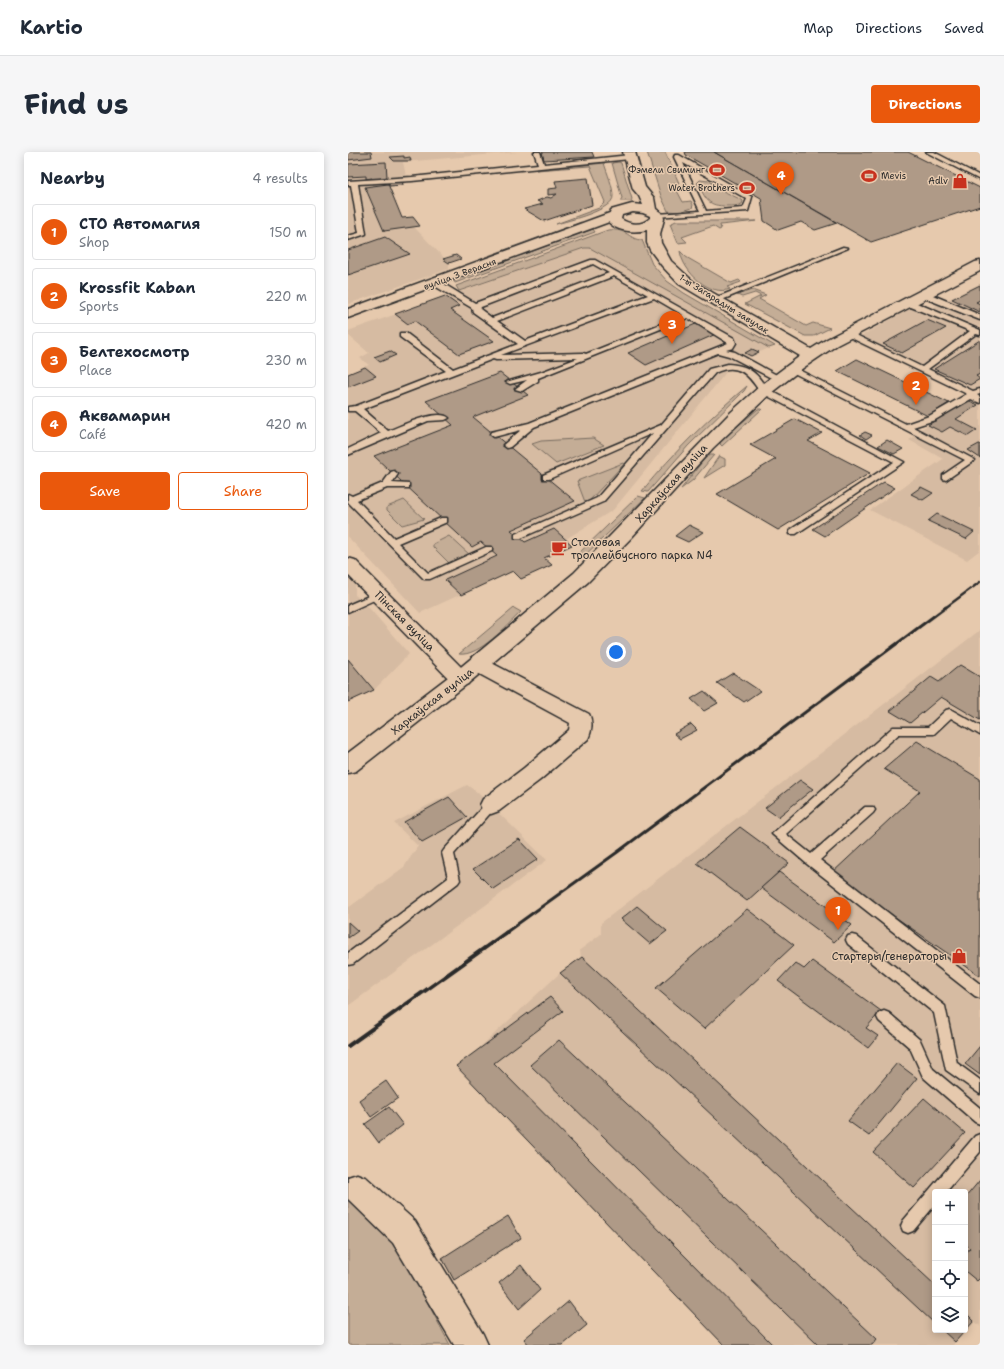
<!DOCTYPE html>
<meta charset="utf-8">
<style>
:root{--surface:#fff;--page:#f6f6f7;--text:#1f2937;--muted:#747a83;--line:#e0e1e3;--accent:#ea580c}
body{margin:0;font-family:"Shantell Sans",sans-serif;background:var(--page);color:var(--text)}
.controls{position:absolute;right:12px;bottom:12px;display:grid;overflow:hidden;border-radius:4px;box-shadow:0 2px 10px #0003}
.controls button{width:36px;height:36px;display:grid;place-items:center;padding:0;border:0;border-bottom:1px solid var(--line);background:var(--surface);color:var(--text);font:20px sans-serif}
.you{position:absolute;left:268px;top:500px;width:14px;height:14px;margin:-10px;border:3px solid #fff;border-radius:50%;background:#1a73e8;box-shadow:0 0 0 6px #1a73e833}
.badge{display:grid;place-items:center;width:26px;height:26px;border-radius:50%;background:var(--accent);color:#fff;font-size:13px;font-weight:700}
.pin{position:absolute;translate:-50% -33px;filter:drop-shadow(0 1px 2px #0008)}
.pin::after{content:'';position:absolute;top:21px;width:14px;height:12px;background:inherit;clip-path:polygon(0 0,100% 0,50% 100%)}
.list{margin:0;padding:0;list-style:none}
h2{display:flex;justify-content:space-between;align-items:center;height:52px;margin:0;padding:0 16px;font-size:17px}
h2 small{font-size:13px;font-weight:400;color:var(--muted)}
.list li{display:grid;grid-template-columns:26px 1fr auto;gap:12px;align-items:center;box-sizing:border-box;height:56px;margin:0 8px 8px;padding:0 8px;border:1px solid var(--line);border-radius:4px}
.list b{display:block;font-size:15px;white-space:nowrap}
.list p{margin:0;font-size:13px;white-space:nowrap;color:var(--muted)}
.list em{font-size:13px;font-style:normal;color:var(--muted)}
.actions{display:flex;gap:8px;padding:12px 16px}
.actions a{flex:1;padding:9px 0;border:1px solid var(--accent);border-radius:4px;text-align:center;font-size:14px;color:var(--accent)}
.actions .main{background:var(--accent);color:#fff}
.icon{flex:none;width:22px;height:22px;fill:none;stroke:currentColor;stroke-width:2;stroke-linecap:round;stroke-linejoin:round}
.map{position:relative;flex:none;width:632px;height:1193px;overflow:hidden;border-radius:4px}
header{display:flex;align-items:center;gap:24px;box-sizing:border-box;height:56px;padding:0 20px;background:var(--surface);border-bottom:1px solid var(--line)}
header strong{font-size:19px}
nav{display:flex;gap:22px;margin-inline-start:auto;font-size:14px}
.intro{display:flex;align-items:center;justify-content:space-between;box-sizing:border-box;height:96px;padding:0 24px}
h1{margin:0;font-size:28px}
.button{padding:10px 18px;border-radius:4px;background:var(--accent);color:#fff;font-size:14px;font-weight:700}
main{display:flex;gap:24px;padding:0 24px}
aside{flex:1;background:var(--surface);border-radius:4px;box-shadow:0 2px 10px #0003}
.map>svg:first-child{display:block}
.built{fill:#d6bba2}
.green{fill:#c4ad96;stroke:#786c60}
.building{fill:#af9a87;stroke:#2b2b2b}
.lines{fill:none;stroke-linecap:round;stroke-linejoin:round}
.service-casing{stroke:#2b2b2b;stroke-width:3}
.minor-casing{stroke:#2b2b2b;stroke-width:3}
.tertiary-casing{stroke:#2b2b2b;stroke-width:3}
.secondary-casing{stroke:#2b2b2b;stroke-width:3}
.service{fill:#e6c9ad;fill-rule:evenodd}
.minor{fill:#e6c9ad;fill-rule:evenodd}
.tertiary{fill:#e6c9ad;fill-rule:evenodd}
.secondary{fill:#e6c9ad;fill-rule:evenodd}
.rail-far2{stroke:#2b2b2b;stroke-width:2.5}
.rail-far1{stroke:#2b2b2b;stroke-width:3}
.rail{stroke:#2b2b2b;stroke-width:4}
.labels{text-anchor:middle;stroke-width:3;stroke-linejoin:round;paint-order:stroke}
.far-poi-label{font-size:9px;fill:#2b2b2b;stroke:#e6c9ad;text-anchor:end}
.far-street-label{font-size:9px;fill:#2b2b2b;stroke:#e6c9ad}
.street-label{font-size:11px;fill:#2b2b2b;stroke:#e6c9ad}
.poi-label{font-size:11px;fill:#2b2b2b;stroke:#e6c9ad;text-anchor:start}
</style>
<header>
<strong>Kartio</strong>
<nav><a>Map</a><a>Directions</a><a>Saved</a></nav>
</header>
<div class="intro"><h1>Find us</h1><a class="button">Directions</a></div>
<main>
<aside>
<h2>Nearby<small>4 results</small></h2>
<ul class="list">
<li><span class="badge">1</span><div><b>СТО Автомагия</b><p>Shop</p></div><em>150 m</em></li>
<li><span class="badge">2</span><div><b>Krossfit Kaban</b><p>Sports</p></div><em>220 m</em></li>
<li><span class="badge">3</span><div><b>Белтехосмотр</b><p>Place</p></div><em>230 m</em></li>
<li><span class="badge">4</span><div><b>Аквамарин</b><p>Café</p></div><em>420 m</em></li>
</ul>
<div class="actions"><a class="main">Save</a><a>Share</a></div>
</aside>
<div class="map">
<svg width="632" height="1193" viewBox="0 0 632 1193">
<rect width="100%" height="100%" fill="#e6c9ad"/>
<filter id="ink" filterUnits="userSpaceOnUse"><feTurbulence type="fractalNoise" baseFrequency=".025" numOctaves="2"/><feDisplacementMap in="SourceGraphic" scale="8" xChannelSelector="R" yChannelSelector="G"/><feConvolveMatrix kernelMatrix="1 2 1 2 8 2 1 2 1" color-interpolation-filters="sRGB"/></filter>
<g filter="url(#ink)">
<g class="built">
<path d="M0,0H170L55,10L59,29L55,33L41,35L54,66L65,65L72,74L66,75L101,111V117L0,152Z"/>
<path d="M236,96H242L421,196L403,204L380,218L265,358L218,387L224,393L196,406L204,413L173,427L164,419L72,461L0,385V222L21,213L12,206L21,201L0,183V179Z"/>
<path d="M632,132V175L584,156L595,150Z"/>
<path d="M572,151L632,176V235L618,243L504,189Z"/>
<path d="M632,242V398L619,408L522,358L595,307L561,288L566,285L563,283Z"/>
<path d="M0,426L7,432V443L16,450L61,502L26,538L0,550Z"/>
<path d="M632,478V1174L625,1168L617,1177V1040H587V1178H617L605,1193H376L108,914L131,896L212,821L233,806L232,798L253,782V771Z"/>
<path d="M119,633L130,641L199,708L0,854V756L56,715L70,694L46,671Z"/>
</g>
<g class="green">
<path d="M299,0H317L331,31H325L335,50L343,49L345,53L344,56L332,60L320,59L313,44Z"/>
<path d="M271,10L273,11L284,47L283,49H272L274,46L264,11Z"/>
<path d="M256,11C259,21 265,34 265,44C266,58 219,69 208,72L251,56L257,50L242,14L188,18Z"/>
<path d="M352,28L361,29L376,38L375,39L394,48L395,49L394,52C389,54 384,54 379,54C359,54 359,48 349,31Z"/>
<path d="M328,69H409L372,73L373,77L371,78L365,74L334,85L339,90L330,91L322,72Z"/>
<path d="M233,70L236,72L140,106L137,105Z"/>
<path d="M245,77L247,80L107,131L106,129L113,125Z"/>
<path d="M260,78C280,76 281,88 294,88L304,112L319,129L336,141L427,194L421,196L242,96H236L111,139L108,134Z"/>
<path d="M332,99L338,105L383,131L391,128L393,130L379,135L382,137C362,145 335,120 332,99Z"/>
<path d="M404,138L418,143L411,147L458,174L465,171L482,176L466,184H457L397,152L413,144L407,141L394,145L389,143Z"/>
<path d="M399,234L396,239L340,294L300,340L294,339C326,300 361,266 399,234Z"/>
<path d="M410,257H414L374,294L372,292L373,288Z"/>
<path d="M245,286L256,293L208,312L184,292L193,289Z"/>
<path d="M362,303H366L345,328L333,337L357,306Z"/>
<path d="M371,304L377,307V313L356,326Z"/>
<path d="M275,311L276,312L241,349L237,350L229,329Z"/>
<path d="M290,344L297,346L234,406L229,403Z"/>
<path d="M56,348L76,367L54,373L39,358V355Z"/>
<path d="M101,384L122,403L101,411L85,395V392Z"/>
<path d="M166,456L173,460C159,473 131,505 111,502Z"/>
<path d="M0,1042L47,1089L102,1193H0Z"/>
</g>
<g class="building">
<path d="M0,0H23L24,5L0,8Z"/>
<path d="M194,0H244L246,5L196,8Z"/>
<path d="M337,0H366L489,71L467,78L453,70L430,78L416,69L413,46L338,3Z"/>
<path d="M366,0H560L632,36V54L523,90Z"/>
<path d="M56,4V6L62,5L63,9H46L42,5Z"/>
<path d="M38,10L39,25L24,28V26L18,27V24L0,25V12Z"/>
<path d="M240,26L244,53L196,69L176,57L195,52L189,49L199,45L203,46L209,42L200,43V37L209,36L207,29Z"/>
<path d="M54,28L55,33L41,34L40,30Z"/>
<path d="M40,32L54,66L65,65L72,74L36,79L17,35Z"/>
<path d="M37,85L62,102L0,123V98Z"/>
<path d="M108,103L113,107L101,111L95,107Z"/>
<path d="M632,133V148L628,150L632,152V160L604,147Z"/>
<path d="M97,144L111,154L102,158L146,189L111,202L67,169L60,172L47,162Z"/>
<path d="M579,168L598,176L554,201L535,192Z"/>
<path d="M350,171L368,182L298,213L280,201Z"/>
<path d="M632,188V222L628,224L632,227L622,233L586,217Z"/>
<path d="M404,197L411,200L403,204L397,201Z"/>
<path d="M42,199L48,203L32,210L26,205Z"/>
<path d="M509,207L601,251L580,264L489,219Z"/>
<path d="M17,215L28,224L0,235V222Z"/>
<path d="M152,221L180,243L125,265L227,349L163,378L177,390L206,377L224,393L196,406L204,413L173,427L165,419L113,443L97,428L149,404L133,390L124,395L26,304L105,273L78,249Z"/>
<path d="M620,248L630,253L608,267L629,278L620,284L602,275L594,280L580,273Z"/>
<path d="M447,267L474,281L460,289L522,321L430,378L369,342L428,307L402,293Z"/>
<path d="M517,280L524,283L518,287L512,283Z"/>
<path d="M539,288L555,297L546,302L530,294Z"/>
<path d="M631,292H632V306L620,298Z"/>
<path d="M536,330L547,336L477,384L465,377Z"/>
<path d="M573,335L585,341L575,348L563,342Z"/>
<path d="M589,362L626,380L618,387L580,369Z"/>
<path d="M341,373L355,380L340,390L327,384Z"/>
<path d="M0,507L26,538L0,550Z"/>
<path d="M612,513L632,525V568L593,545L562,571L542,559L583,525L591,530Z"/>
<path d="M385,521L412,539L396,550L369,531Z"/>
<path d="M356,539L370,551L356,559L343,547Z"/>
<path d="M343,572L349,578L332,587L326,582Z"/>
<path d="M569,589L632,627V824L484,721L572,639L536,617Z"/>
<path d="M452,628L465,637L430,665L417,656Z"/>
<path d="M101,645L119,665L74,690L56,670Z"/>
<path d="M392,675L441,711L399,749L349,711Z"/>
<path d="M171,687L190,707L145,737L125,717Z"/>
<path d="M431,720L504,773L486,790L413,736Z"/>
<path d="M289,754L319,779L302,792L273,767Z"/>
<path d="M399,757L446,793L356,877L308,836Z"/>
<path d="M0,770L10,779L0,786Z"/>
<path d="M234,805L587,1133V1172L212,821Z"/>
<path d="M464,809L533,859L518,876L530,884L520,896L430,829L447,811L456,817Z"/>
<path d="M202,845L215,859L146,911L425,1193H376L108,914Z"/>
<path d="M211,888L529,1187L524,1193H470L182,913Z"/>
<path d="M632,894V923L617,912Z"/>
<path d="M549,911L569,926L521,984L500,969Z"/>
<path d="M38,929L50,946L23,965L11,948Z"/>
<path d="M576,946L617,981L566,1036L525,1000Z"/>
<path d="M41,955L55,973L31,991L17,972Z"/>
<path d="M632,1028V1126L629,1129L617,1119V1102L622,1096L617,1092V1046Z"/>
<path d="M160,1064L173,1086L106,1128L94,1106Z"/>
<path d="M173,1113L192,1138L171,1157L151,1131Z"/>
<path d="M221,1149L239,1173L215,1193H181L176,1187Z"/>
<path d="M617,1160L626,1169L607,1190L594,1178H617Z"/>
</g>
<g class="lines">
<defs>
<g id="service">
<path d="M186,0H192L196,12L282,3L285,5L282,7L64,29L10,32L18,82L0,88V84L11,81L3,33H0V29L64,25L190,12Z"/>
<path d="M578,0H586L632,24V28Z"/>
<path d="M327,3H331L404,45L400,59L307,65V63L309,62L352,59L326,5ZM335,11L399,47L395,56L358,59Z"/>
<path d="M495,95L500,96L369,150L362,148Z"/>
<path d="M243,108H247L386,186L388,191L385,196L378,198L387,200L434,226L427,228L381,204L370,201L186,275L162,295L159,296L155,293L173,278L146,285L142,282L143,280L181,271L380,191L340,166L190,226V229L174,239L167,237L179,228L162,232L158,230L193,220L230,206L148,208L145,207L15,257L40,279C53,274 90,256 101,266L97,268L80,269L0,303V297L33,281L7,259H0V255L8,254L98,219L52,185V181H58L105,217L170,192L125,160L124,156L85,133V129H91L127,151ZM245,112L261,121L144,166L132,157L133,155ZM266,124L300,143L177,189L149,169ZM306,146L335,163L238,202L235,201L153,203Z"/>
<path d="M574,141H580L632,163V168L574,145Z"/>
<path d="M558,149H564L632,178V183L628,182L580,217L625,239L632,237V242L629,243L632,245V251L623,247L587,268L565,275L627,308L598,328L595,327V323L617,308L438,217L445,215L558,272L581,264L619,242L495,182L502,180L574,215L622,179L558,153Z"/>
<path d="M380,212C399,213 409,220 418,236L556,310L448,382H442V378L546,310L412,240C400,222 390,210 367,221L255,350L173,386H167V382L249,346L305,281L201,327H195V323L313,273L361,217Z"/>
<path d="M46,319L50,322L44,331L61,332V336H39L9,348L46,386L93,366H99V370L50,391L80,421L138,395H144V399L82,427H76L0,350V342L4,344L35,331L43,320Z"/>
<path d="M30,440L35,443L33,445L0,460V453Z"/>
<path d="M602,557L632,574V583L603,566L586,582H551L438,682L463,702L517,655H525L527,658L525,661L472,708L632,832V846L627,844L459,712L424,682L545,575H580L598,558Z"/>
<path d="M143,649L147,650L149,653L147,656L106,702L112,728L110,731L5,812L0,813V801L100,726L94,701L96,698L139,650Z"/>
<path d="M504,783L508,784L597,854L609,911L632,928V942L598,918L586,861L500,792L498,788L500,784Z"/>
<path d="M536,859L541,861L572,888L585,917L632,956V972L627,970L575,925L562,896L531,869L529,865L531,861Z"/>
<path d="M632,982V1000L598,1040H587V1053L565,1079L560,1081L555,1079L553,1074L555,1069L627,984Z"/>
</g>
<g id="minor">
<path d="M131,506L138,508L241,562C245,569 244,579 240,587L192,628L151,659L143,662L135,659L132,653L135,647L176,616L221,578L222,571L124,518L121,513L124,508Z"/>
<path d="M9,1022L19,1026L67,1069L135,1182L140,1193H106L45,1091L0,1047V1025Z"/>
</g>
<g id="tertiary">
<path d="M267,59L272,60L274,63L272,66L0,166V157Z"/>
<path d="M0,406L7,408L120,522L123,527L120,532L113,534L106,532L0,423Z"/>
</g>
<path id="secondary" d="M275,0H287L297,35L306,46L308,57L315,62L316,67L312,82L313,91L323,109L346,130L463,197L479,187L627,110L632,109V119L489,193L455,216L423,241L365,296L284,385L240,430L123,529L8,619L0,621V601L108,519L226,421L382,261L412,234L452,204L331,132L314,114L302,98L299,91V78C286,81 267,80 259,68L263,58L284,52L295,53L291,44L285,37ZM285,60L295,61L302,64V66C294,74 282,73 273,67L274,63Z"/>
</defs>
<use href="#service" class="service-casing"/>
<use href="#minor" class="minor-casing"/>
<use href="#tertiary" class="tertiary-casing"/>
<use href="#secondary" class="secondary-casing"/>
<use href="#service" class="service"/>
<use href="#minor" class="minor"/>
<use href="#tertiary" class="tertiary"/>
<use href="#secondary" class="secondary"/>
<path class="rail-far2" d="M597,456L632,430"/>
<path class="rail-far1" d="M157,781L271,699L598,455"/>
<path class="rail" d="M0,894L159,780"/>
</g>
</g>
<defs>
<symbol id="stadium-bare" viewBox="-9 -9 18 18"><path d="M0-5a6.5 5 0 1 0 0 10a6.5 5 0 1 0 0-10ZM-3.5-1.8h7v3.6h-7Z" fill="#c8321e" stroke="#e6c9ad" stroke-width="2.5" paint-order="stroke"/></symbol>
<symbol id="shop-bare" viewBox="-9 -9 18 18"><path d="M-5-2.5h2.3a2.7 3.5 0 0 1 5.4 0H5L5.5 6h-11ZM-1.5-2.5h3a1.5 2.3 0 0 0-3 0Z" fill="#c8321e" stroke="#e6c9ad" stroke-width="2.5" paint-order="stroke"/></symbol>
<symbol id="cafe-bare" viewBox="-9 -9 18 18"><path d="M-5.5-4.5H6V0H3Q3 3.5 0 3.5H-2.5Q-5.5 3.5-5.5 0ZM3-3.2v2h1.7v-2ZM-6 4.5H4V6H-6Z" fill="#c8321e" stroke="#e6c9ad" stroke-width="2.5" paint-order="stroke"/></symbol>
</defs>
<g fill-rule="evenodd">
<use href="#stadium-bare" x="358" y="7" width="22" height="22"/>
<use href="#stadium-bare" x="510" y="13" width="22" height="22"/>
<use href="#shop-bare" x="601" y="18" width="22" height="22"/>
<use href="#stadium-bare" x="388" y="25" width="22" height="22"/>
<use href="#cafe-bare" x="200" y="385" width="22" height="22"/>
<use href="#shop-bare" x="600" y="793" width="22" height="22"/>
</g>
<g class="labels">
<g class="far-poi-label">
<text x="357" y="21">Фэмели Свиминг</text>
<text x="533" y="27" text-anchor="start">Mevis</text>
<text x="600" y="32">Adlv</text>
<text x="387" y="39">Water Brothers</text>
</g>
<g class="far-street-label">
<text transform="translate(112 122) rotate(-20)" y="3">вуліца 3 Верасня</text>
<text transform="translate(376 152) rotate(32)" y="3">1-ы Загарадны завулак</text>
</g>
<g class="street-label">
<text transform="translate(323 331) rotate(-48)" y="4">Харкаўская вуліца</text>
<text transform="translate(57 469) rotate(45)" y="4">Пінская вуліца</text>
<text transform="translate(84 549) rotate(-38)" y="4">Харкаўская вуліца</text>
</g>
<g class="poi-label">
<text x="223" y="394">Столовая<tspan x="223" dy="13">троллейбусного парка N4</tspan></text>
<text x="599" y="808" text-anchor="end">Стартеры/генераторы</text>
</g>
</g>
</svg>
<div class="controls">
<button>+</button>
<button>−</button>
<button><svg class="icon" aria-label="locate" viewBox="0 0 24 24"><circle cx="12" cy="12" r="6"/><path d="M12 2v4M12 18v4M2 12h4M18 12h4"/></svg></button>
<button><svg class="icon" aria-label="layers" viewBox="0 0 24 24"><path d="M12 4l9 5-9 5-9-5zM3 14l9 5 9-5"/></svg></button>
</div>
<div class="you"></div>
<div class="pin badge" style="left:490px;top:778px">1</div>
<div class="pin badge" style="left:568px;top:253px">2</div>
<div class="pin badge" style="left:324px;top:192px">3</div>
<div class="pin badge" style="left:433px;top:43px">4</div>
</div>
</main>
